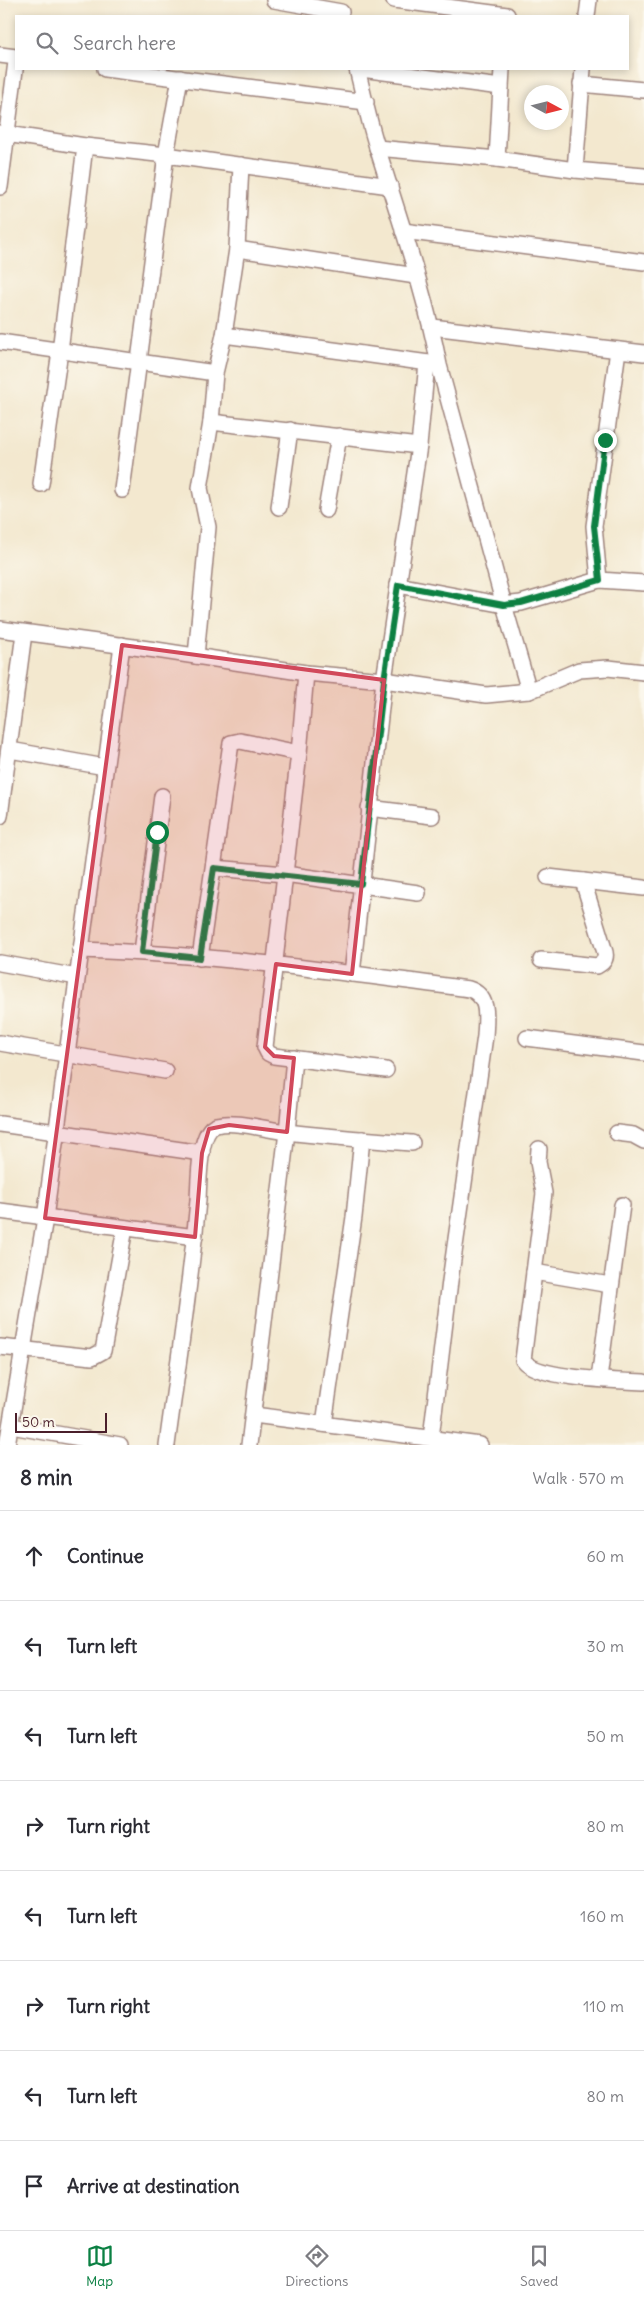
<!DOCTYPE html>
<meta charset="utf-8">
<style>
:root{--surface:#fff;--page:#f7f7f7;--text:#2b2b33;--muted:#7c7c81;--line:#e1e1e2;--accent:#0b8043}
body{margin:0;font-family:Delius,sans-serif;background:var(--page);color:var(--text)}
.compass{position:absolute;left:524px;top:85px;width:45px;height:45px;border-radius:50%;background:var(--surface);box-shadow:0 2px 8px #0003;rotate:97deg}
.scale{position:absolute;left:15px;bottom:12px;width:92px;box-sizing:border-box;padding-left:5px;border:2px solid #4a1f2b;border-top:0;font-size:14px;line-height:18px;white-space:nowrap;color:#4a1f2b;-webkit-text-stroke:4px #fbf7ec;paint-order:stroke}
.stop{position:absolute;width:15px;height:15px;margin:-11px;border:4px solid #0b8043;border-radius:50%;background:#fff}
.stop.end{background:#0b8043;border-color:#fff;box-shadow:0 1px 5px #0008}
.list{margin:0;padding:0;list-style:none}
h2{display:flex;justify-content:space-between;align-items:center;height:65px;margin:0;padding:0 20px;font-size:21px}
h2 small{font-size:16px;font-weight:400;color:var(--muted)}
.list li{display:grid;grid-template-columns:32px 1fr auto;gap:15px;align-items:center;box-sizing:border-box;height:90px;padding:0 20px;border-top:1px solid var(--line)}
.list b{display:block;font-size:19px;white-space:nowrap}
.list em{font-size:16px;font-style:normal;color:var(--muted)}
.icon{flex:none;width:28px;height:28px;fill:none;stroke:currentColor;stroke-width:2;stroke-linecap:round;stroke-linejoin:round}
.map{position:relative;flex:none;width:644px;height:1445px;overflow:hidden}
.search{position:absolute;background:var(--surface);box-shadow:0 2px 8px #0003;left:15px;right:15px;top:15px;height:55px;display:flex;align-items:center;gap:12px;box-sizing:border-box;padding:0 18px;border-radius:0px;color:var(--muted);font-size:19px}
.sheet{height:785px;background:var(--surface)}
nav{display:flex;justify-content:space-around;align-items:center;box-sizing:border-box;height:70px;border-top:1px solid var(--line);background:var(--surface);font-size:14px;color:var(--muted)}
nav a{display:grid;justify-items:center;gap:2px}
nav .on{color:var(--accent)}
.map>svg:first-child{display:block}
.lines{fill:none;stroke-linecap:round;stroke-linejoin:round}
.street-casing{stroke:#9e847d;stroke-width:18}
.street{stroke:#fff;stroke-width:15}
.route{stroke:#0b8043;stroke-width:6}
.marked{fill:#d1495b;fill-opacity:0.2;stroke:#d1495b;stroke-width:4;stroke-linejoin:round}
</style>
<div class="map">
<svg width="644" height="1445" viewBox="0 0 644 1445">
<rect width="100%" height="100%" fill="#fbf7ec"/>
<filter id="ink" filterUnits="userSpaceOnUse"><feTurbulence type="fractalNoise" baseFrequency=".02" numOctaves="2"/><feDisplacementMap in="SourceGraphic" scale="10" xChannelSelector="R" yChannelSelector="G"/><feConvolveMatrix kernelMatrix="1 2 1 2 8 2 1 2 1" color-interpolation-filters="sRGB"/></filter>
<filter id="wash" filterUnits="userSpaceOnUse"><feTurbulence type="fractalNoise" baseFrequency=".0096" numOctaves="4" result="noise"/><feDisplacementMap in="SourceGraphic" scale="20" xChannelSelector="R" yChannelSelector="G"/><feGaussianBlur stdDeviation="1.12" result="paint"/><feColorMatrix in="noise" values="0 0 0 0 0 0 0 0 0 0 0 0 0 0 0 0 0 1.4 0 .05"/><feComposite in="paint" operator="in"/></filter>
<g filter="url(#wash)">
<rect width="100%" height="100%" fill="#f3e8cf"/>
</g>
<g filter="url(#ink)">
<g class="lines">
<defs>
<g id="street">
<path d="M274,0L341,12"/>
<path d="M394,0L507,15"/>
<path d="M587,16L589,0"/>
<path d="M0,55L16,57"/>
<path d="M105,69L366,102"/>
<path d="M357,69C364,96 369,123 378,150C400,221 425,292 439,365L504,605L529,691"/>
<path d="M361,69L501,87"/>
<path d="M581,84L644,90"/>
<path d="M0,133L85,146L166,155L390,186"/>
<path d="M377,148L497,159L575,170L644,176"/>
<path d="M497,159L502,69"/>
<path d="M575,170L583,69"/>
<path d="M0,187L16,62"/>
<path d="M403,231L644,262"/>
<path d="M237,249L416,276"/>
<path d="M432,327L644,353"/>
<path d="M224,335L436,364"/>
<path d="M0,342L215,373"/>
<path d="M211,422L419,446"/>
<path d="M41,484L60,351L85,146"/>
<path d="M122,490L166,155L180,78"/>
<path d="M279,507L290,430"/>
<path d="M326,510L339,436"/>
<path d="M599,580L594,526L618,350"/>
<path d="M398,585L504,605L521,603L599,580L644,583"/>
<path d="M0,629L156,650L306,673L384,680L486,695L529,691L579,670L608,668L644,672"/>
<path d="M196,656L208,527L200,488L211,422L215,373L224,335L237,249L241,165"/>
<path d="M306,673L299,753L265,1047L268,1053L274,1056L386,1070"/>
<path d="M10,750L105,767"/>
<path d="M369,808L432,816"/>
<path d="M0,816L24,633"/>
<path d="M214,868L285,874L418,893"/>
<path d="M548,877L644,888"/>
<path d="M80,950C211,954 340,972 469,989C490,996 486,1018 485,1036L450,1281L431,1438"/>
<path d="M142,952L162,796"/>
<path d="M200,958L231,743L240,741L299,753"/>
<path d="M541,960L597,966C605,962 607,957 604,949L583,881"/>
<path d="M0,963L77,977"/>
<path d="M352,974L384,680L419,446L427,363"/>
<path d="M527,1038L644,1053"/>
<path d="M0,1043L165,1071"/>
<path d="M0,1124L202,1153"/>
<path d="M617,1133L633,1135L644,1141"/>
<path d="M539,1149L538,1162L544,1193L523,1360C536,1379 620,1381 644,1382"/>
<path d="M0,1211L195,1237"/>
<path d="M534,1272L610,1285"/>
<path d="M0,1347L92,1357L103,1351L125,1228"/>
<path d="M599,1379L622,1205"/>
<path d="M254,1415L480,1445"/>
<path d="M324,1424L354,1217L362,1139"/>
<path d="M11,1426L120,1445"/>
<path d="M7,1445L45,1218L122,645"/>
<path d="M167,1445C178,1363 191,1282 198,1200C199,1184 198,1131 216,1125C234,1120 268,1130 287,1132C329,1137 371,1140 412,1143"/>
<path d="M249,1445L287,1132L294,1058"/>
</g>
</defs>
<use href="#street" class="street-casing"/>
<use href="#street" class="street"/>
</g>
</g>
<g class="lines" filter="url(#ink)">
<path class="route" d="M157,832L142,952L200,958L214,868L361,884L384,680L398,585L504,605L521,603L600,580L594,526L605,440"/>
</g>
<path class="marked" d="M122,645L384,680L352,974L276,964L265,1047L274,1056L294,1058L287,1132L229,1125L209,1129L202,1153L195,1237L45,1218Z"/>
</svg>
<svg class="compass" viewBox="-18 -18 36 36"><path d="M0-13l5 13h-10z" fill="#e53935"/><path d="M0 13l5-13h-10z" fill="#7c7c81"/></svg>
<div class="scale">50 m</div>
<div class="stop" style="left:157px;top:832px"></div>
<div class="stop end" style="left:605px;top:440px"></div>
<div class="search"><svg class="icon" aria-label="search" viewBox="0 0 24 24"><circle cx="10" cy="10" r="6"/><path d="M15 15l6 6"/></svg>Search here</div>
</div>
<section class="sheet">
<h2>8 min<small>Walk · 570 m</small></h2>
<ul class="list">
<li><svg class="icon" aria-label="ahead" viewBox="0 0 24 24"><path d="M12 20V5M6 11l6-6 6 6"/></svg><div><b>Continue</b></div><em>60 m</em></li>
<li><svg class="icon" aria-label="left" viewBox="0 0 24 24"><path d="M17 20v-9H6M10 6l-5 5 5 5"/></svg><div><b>Turn left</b></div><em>30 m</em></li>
<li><svg class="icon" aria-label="left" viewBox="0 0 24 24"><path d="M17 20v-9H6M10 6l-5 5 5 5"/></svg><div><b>Turn left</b></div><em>50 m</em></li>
<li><svg class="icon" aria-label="right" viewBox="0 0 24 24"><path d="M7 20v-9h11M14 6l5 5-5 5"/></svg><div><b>Turn right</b></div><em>80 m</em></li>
<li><svg class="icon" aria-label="left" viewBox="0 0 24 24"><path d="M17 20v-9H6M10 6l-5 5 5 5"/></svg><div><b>Turn left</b></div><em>160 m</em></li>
<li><svg class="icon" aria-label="right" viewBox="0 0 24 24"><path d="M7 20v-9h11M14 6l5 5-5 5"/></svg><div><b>Turn right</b></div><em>110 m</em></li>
<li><svg class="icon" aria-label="left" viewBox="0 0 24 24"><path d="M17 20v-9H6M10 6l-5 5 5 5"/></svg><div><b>Turn left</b></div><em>80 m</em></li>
<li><svg class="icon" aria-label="arrive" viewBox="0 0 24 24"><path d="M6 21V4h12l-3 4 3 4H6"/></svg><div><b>Arrive at destination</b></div></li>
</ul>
</section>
<nav>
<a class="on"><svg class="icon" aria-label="map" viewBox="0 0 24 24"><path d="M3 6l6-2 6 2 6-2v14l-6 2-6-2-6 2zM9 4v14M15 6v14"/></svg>Map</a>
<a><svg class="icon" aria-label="directions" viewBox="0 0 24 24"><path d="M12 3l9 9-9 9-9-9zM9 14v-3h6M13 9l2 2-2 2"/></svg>Directions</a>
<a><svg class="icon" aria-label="saved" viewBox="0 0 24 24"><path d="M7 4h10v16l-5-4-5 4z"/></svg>Saved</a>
</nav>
